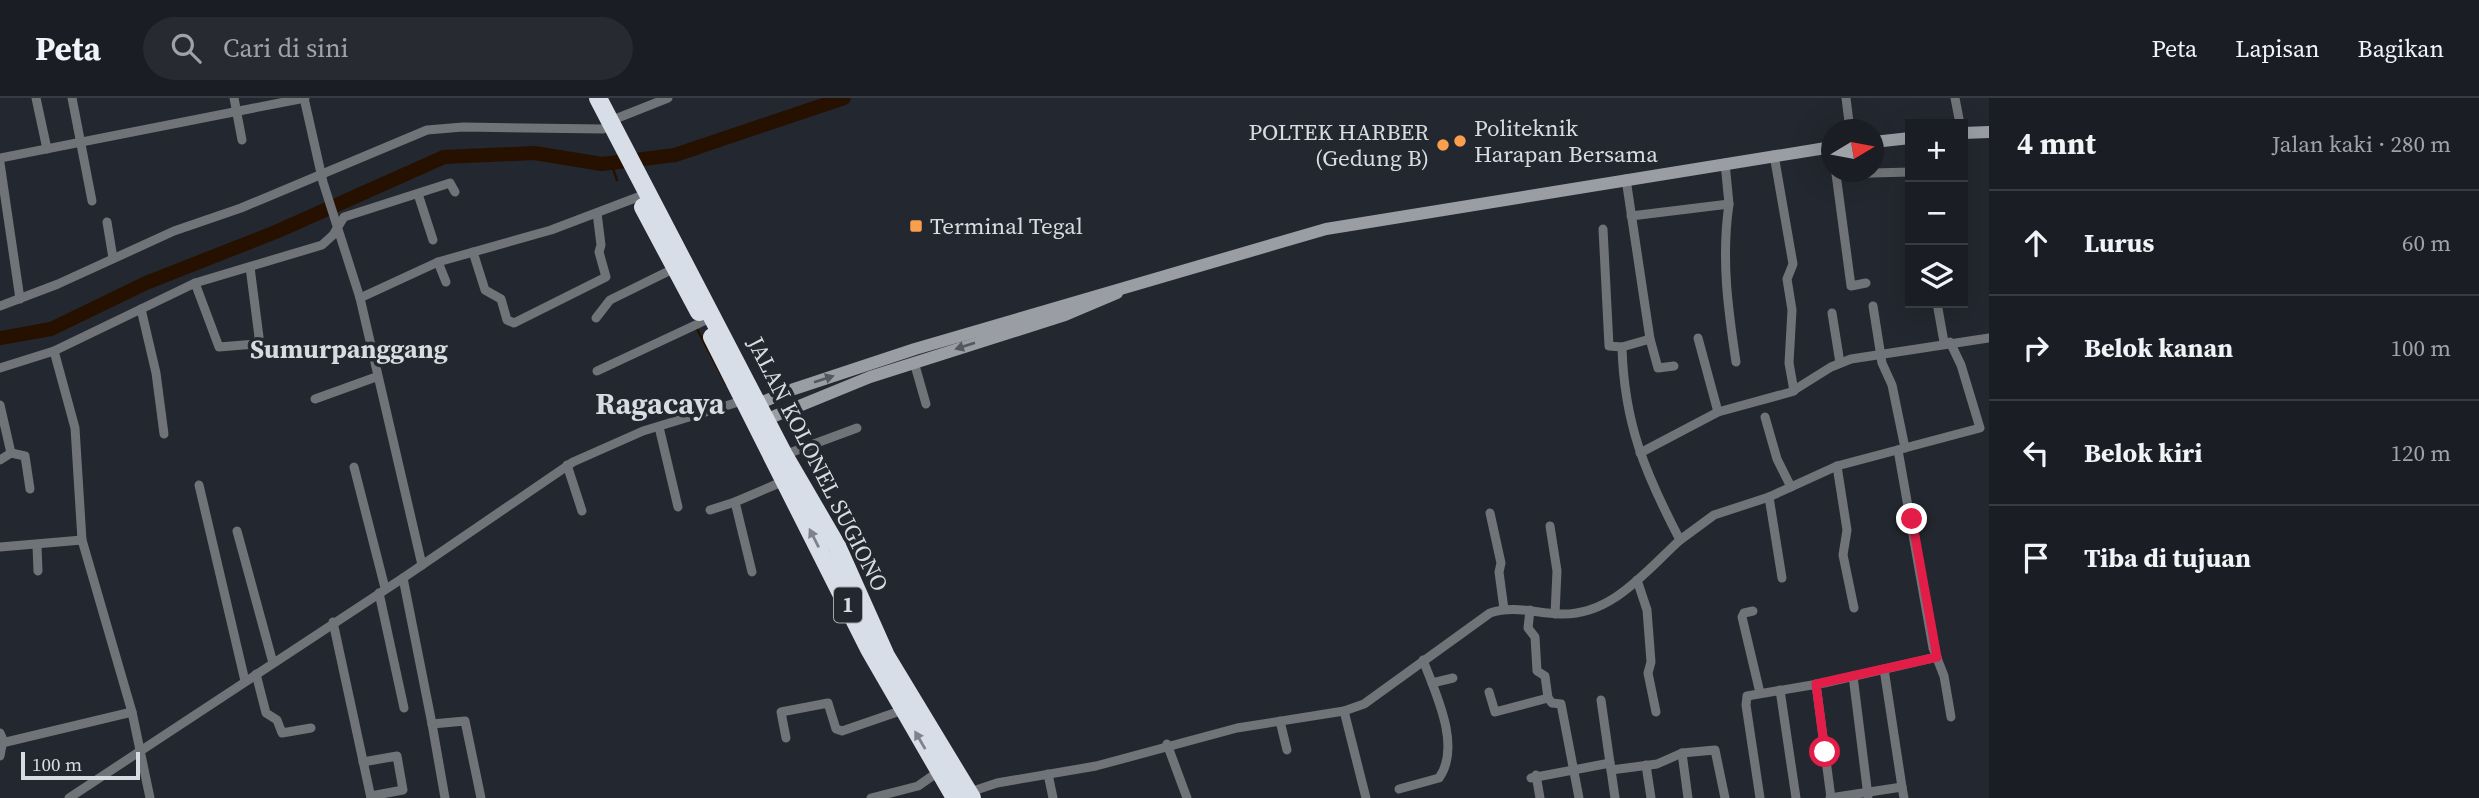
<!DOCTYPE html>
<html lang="id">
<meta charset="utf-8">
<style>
:root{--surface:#1a1d23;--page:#272a30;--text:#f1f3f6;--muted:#9fa2a6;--line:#383b41}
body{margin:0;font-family:"Source Serif 4",serif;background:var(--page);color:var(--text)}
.controls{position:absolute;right:21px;top:21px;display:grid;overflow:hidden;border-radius:0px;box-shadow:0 7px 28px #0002}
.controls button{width:63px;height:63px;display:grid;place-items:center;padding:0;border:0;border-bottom:2px solid var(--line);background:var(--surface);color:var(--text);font:35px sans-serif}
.compass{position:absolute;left:1821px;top:21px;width:63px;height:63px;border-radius:50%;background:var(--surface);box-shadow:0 7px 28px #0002;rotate:80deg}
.scale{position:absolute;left:21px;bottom:18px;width:119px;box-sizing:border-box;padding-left:7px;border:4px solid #d8dce0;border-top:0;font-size:19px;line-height:24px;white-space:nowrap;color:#d8dce0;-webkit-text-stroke:5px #23272f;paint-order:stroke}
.stop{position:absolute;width:21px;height:21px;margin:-16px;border:5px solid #e11d48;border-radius:50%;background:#fff}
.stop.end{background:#e11d48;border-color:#fff;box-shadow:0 2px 7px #0008}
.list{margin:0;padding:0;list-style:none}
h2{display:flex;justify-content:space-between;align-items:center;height:91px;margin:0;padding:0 28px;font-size:30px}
h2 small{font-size:23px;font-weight:400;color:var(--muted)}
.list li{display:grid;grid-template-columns:46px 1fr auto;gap:21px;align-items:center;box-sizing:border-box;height:105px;padding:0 28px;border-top:2px solid var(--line)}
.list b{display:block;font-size:26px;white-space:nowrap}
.list em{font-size:23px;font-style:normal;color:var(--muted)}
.icon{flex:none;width:38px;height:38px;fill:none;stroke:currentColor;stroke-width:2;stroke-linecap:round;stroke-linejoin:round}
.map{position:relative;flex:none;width:1989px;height:700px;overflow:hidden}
header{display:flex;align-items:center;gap:42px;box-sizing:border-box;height:98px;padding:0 35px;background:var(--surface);border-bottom:2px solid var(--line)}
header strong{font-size:33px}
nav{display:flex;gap:38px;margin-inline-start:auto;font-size:24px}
.search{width:490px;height:63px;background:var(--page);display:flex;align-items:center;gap:18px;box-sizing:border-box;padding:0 24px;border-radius:38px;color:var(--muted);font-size:26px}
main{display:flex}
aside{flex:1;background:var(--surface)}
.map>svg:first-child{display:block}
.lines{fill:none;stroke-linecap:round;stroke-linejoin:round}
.stream{stroke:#261101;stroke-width:2.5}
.river{stroke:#261101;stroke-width:14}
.street{stroke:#707377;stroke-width:9}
.secondary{stroke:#9a9ea4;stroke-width:12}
.highway{stroke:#d8dee8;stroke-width:18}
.oneway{fill:#53575e}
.oneway2{fill:#7e828c}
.route{stroke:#e11d48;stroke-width:9}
.poi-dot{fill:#f99f4d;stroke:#23272f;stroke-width:2.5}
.labels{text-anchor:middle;stroke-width:7;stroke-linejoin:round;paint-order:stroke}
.shield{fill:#23272f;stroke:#a2a6ab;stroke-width:2}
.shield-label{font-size:21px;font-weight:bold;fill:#d8dce0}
.poi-label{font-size:23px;fill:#d8dce0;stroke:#23272f;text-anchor:start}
.street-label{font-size:23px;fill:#d8dce0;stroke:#23272f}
.quarter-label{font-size:26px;font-weight:bold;fill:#d8dce0;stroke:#23272f}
.district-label{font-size:30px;font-weight:bold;fill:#d8dce0;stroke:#23272f}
</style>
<header>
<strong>Peta</strong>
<div class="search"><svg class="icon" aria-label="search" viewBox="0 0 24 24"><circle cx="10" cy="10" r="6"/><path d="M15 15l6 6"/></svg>Cari di sini</div>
<nav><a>Peta</a><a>Lapisan</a><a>Bagikan</a></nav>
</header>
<main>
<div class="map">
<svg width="1989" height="700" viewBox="0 0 1989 700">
<rect width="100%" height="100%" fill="#23272f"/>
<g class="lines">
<g class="stream">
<path d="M611,65L617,82"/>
<path d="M696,229L726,286"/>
</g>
<path class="river" d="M0,240L51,231L146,185L278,133L444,59L534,55L602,66L675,57L844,0"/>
<g class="street">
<path d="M36,0L47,51"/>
<path d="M72,0L92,103"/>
<path d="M234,0L242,42"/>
<path d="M304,0L323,84L360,200L422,467"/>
<path d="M1846,0L1850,32"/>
<path d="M1955,0L1960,26"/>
<path d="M610,23L668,0"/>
<path d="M1774,57L1793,166L1787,181L1792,212L1789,265L1794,293"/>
<path d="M0,60L305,0"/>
<path d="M0,65L20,201"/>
<path d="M1725,65L1729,106"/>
<path d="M418,96L433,142"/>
<path d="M1631,118L1729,106C1721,160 1728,211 1736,264"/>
<path d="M107,124L113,160"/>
<path d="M1603,131L1609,248L1622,249"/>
<path d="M473,154L485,192L501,201L507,222L514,225L606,179L599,154L601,147L597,115"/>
<path d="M438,164L446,184"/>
<path d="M195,185L219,249L256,246L259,239L250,169"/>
<path d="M1866,185L1851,188L1836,76L1910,74"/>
<path d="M360,200L438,164L551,132L638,99"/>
<path d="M1937,205L1944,244"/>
<path d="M0,208L58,186L174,133L241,110L427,32L463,29L603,31"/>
<path d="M1873,208L1882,265L1892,287L1905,350"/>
<path d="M141,211L156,275L164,336"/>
<path d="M1832,215L1840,265"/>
<path d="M596,220L610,202L675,170"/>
<path d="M1698,240L1718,314"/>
<path d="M1650,241L1658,270L1674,268"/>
<path d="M54,253L75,330L82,442L132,614L150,700"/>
<path d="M914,264L926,306"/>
<path d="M0,270L54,253L195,185L322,147L333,137L344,119L450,85L455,94"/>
<path d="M597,273L704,223"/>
<path d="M315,301L376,279"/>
<path d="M0,307L11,355L0,362"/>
<path d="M1765,319L1777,361L1791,389"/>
<path d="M659,329L678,409"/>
<path d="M1898,352L1933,550L1944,578L1951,619"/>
<path d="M11,355L25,358L30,391"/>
<path d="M1640,355L1718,314L1791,294L1831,269L1851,261L1989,240"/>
<path d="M784,357L857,330"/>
<path d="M567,367L582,413"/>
<path d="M1837,368L1847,432L1843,457L1854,510"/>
<path d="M354,369L385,490"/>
<path d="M199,387L245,583"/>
<path d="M1769,399L1782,480"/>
<path d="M710,412L735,404"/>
<path d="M1490,415L1501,465L1499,474L1504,511"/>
<path d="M1550,428L1557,473L1555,516"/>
<path d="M237,433L273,565"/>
<path d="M1680,442L1714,417L1769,399L1837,368L1980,330L1961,267L1950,244"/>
<path d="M37,448L38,473"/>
<path d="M0,449L82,442"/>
<path d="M752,474L735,404L784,383"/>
<path d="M403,480L432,626L465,623L481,700"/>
<path d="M1637,482L1647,512L1651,564L1648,575L1656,614"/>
<path d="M379,495L404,610"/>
<path d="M1753,513L1744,515L1742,519L1760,595"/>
<path d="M333,524L371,700"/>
<path d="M256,576L266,615L277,622L282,635L311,630"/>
<path d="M1853,578L1868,698"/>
<path d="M1432,585L1453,580"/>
<path d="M1816,586L1831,700"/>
<path d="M1780,592L1796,700"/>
<path d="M1489,594L1495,614L1548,600L1545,578L1537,573L1535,539L1528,530L1530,512"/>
<path d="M1548,600L1552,605L1561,606L1579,700"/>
<path d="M1601,602L1610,665"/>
<path d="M1344,613L1366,700"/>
<path d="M1280,623L1287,652"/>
<path d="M432,626L445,700"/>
<path d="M0,635L3,642L0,658"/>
<path d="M786,640L781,614L828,605L836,631L842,633L903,612"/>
<path d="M2,645L132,614"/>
<path d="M1167,646L1187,700"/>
<path d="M1682,655L1688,700"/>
<path d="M363,664L397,658L403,692L371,698"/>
<path d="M1646,667L1651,700"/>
<path d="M1611,672L1657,666L1682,655L1715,652L1725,700"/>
<path d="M1048,676L1053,700"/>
<path d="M1536,677L1540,700"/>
<path d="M1531,680L1610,665L1615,700"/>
<path d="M1902,689L1904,700"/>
<path d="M1399,691L1439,680C1462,648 1435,594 1423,562"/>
<path d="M967,695L997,685L1096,668L1237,630L1344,613L1364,606L1490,515C1514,507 1535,515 1560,516C1611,518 1645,474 1680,442C1645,375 1624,325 1622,249L1650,241L1626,81"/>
<path d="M69,700L403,480L573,364L643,333L745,302"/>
<path d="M871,700L918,688L938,674"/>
<path d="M1760,700L1746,607L1747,598L1824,585L1937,559"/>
<path d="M1830,700L1902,689L1884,571"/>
</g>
<g class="secondary">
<path d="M1963,35L1989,34"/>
<path d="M1874,44L1910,40"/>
<path d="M753,308L791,292L915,251L1326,131L1832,49"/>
<path d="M760,324L870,279L1065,217L1117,195"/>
</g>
<g class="highway">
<path d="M598,0L784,357L837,448L886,558L972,700"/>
<path d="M643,109L699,214"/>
<path d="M712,239L869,551L955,700"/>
</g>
</g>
<defs><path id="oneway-solid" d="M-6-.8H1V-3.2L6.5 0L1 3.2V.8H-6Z" transform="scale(1.75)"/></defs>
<g class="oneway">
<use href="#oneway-solid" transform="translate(965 248) rotate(162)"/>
<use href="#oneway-solid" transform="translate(824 281) rotate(-18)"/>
</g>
<g class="oneway2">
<use href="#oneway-solid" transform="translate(814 440) rotate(-117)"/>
<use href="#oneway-solid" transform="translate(920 642) rotate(-120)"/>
</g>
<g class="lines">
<path class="route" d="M1825,654L1816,586L1937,559L1912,421"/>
</g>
<g class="poi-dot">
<circle cx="1460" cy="43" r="7"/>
<circle cx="1443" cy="47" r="7"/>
<rect x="909" y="121" width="14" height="14" rx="3.5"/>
</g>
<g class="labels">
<rect class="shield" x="834" y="489.5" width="28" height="35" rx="5"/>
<g class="shield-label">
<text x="848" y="514">1</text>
</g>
<g class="poi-label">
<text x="1474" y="38">Politeknik<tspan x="1474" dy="26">Harapan Bersama</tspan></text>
<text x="1429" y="42" text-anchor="end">POLTEK HARBER<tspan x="1429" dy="26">(Gedung B)</tspan></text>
<text x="930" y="136">Terminal Tegal</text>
</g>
<g class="street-label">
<text transform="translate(818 366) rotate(63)" y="8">JALAN KOLONEL SUGIONO</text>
</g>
<g class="quarter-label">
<text x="349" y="260">Sumurpanggang</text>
</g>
<g class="district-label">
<text x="660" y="316">Ragacaya</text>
</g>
</g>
</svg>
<div class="controls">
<button>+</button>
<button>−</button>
<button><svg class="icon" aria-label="layers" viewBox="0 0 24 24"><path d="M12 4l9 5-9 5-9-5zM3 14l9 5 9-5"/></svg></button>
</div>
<svg class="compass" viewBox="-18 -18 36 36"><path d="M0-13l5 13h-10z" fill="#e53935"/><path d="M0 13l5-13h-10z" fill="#9fa2a6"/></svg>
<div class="scale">100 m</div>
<div class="stop" style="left:1825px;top:654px"></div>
<div class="stop end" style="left:1912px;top:421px"></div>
</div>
<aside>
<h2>4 mnt<small>Jalan kaki · 280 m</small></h2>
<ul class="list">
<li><svg class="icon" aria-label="ahead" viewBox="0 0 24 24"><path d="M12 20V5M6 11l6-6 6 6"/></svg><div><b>Lurus</b></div><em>60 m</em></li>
<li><svg class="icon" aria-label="right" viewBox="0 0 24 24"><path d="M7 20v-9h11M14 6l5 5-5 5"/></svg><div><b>Belok kanan</b></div><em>100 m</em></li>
<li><svg class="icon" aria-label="left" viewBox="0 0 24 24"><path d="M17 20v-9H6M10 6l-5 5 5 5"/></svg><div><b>Belok kiri</b></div><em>120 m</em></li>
<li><svg class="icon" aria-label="arrive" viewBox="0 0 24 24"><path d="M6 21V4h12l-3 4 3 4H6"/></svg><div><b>Tiba di tujuan</b></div></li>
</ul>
</aside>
</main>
